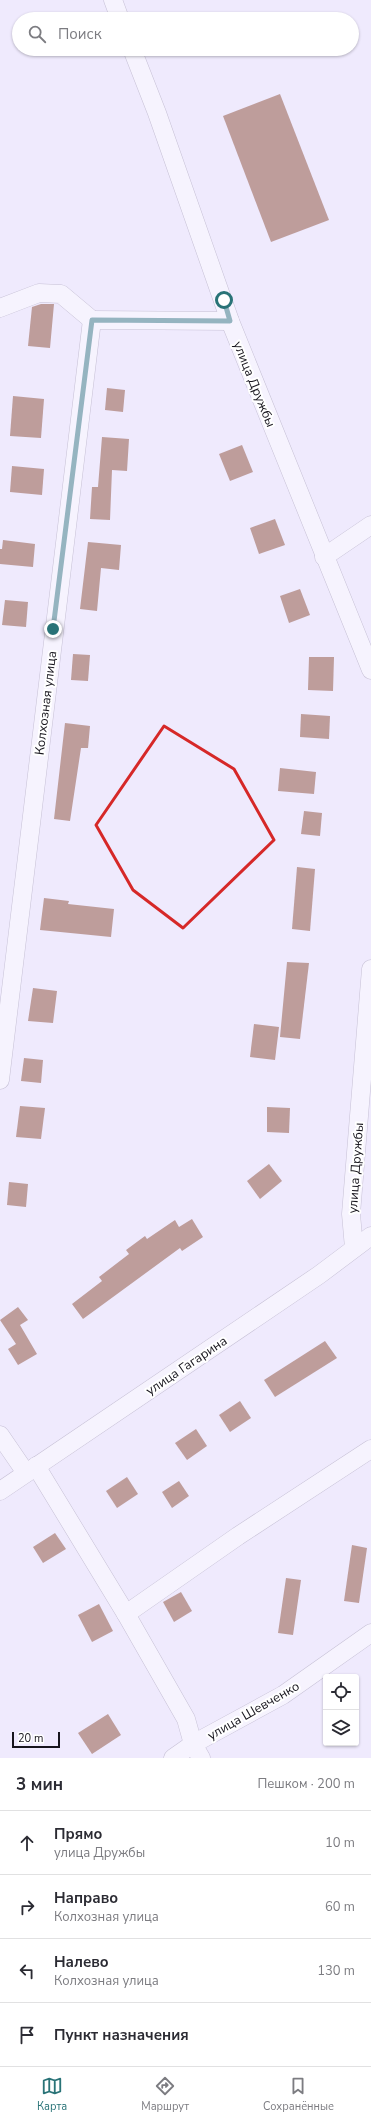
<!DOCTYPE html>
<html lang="ru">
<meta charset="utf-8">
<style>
:root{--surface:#fff;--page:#f2f2f3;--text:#2b2b33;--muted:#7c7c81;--line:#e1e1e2;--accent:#297377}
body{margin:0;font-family:"Nunito Sans",sans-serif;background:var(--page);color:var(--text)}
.controls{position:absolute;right:12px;bottom:12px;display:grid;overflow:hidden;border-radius:4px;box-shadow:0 1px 3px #0004}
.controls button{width:36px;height:36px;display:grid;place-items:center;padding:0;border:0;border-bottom:1px solid var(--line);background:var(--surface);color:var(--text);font:20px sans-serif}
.scale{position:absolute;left:12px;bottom:10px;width:48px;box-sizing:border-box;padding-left:4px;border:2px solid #17151d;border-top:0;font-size:11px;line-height:14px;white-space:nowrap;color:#17151d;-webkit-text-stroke:3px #fff;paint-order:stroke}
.stop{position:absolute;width:12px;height:12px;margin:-9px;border:3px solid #297377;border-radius:50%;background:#fff}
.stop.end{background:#297377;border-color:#fff;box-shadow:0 1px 4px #0008}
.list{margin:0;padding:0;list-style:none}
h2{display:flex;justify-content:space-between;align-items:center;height:52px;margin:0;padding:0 16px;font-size:17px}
h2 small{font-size:13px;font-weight:400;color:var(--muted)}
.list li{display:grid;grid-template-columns:26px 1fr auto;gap:12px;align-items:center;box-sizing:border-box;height:64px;padding:0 16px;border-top:1px solid var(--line)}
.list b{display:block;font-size:15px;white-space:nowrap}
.list p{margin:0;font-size:13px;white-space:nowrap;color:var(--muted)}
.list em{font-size:13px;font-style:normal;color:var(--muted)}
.icon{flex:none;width:22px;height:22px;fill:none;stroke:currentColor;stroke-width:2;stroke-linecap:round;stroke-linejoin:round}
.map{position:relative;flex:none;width:371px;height:1758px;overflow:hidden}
.search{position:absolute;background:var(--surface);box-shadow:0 1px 3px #0004;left:12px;right:12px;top:12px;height:44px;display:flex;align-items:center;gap:10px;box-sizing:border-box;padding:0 14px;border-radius:22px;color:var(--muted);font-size:15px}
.sheet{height:308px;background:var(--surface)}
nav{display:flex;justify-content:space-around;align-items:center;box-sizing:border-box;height:56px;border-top:1px solid var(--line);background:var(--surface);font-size:11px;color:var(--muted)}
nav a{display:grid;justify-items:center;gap:2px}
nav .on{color:var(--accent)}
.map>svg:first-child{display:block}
.building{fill:#834125}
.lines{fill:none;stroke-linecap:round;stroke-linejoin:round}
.street-casing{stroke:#9690a5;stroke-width:19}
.street{stroke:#fff;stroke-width:18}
.route{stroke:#297377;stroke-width:5}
.marked{fill:none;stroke:#d62828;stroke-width:3;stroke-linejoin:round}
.labels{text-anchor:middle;stroke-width:4;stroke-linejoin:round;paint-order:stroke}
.street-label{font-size:13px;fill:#17151d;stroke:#fff}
</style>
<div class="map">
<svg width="371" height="1758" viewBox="0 0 371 1758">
<rect width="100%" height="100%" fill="#efeafd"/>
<g class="building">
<path d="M280,94L329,220L271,242L223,116Z"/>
<path d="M41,304H54L50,348L28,346L32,307Z"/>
<path d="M107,388L125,390L123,412L105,410Z"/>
<path d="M13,396L44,399L41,438L10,436Z"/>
<path d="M102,437L129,439L127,471L112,470L110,520L90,519L92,487H98Z"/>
<path d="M242,445L253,472L230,481L219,454Z"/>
<path d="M12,466L44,469L42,495L10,492Z"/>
<path d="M275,519L285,545L259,554L250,528Z"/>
<path d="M3,540L35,544L33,567L0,564V549H2Z"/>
<path d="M88,542L121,545L119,570L101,568L97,611L80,609Z"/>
<path d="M300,589L310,615L289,623L280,596Z"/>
<path d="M5,600L28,602L26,627L2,625Z"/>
<path d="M73,654L90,655L88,681L71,680Z"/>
<path d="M309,657H334L333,691L308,690Z"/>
<path d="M301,714L330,716L329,739L300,737Z"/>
<path d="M65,723L90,726L88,748H81L70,821L54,819Z"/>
<path d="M280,768L316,772L314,794L278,791Z"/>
<path d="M304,811L322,813L320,836L301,834Z"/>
<path d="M297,867L315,869L310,931L292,929Z"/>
<path d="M44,898L69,901L68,904L114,909L111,937L40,930Z"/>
<path d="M287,962L309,963L300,1039L280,1037Z"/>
<path d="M33,988L57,991L53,1023L28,1021Z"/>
<path d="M254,1024L279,1027L275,1060L250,1057Z"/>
<path d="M24,1058L43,1060L41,1083L21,1081Z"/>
<path d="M20,1106L45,1108L41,1139L16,1137Z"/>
<path d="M267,1107L290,1108L289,1133L267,1132Z"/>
<path d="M269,1164L282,1181L260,1199L247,1181Z"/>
<path d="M9,1182L28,1184L26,1207L7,1205Z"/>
<path d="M192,1219L203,1237L182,1251L180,1248L83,1319L72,1304L102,1281L99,1277L129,1254L126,1250L145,1236L147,1239L175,1220L179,1227Z"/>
<path d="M18,1307L28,1320L20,1325L37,1354L18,1365L8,1349L16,1344L0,1320Z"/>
<path d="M325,1341L337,1358L275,1397L264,1380Z"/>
<path d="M240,1401L251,1418L230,1432L219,1415Z"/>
<path d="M196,1429L207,1446L187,1460L175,1443Z"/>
<path d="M127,1477L138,1494L117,1508L106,1491Z"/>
<path d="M179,1481L189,1496L172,1508L162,1492Z"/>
<path d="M55,1533L66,1549L43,1563L33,1547Z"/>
<path d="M352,1545L367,1548L359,1603L344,1601Z"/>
<path d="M286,1578L301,1580L293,1635L278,1633Z"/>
<path d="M181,1592L192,1611L174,1622L163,1602Z"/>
<path d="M99,1604L113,1631L92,1642L78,1615Z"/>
<path d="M108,1714L121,1735L92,1754L78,1733Z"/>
</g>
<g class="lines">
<defs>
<g id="street">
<path d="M113,0L120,19"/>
<path d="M132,49L157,113L230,321L371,670"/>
<path d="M0,308L39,293L61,294L92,320"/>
<path d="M324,557L371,525"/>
<path d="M0,1080L92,320L230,321"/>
<path d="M354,1248L351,1214L371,969"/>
<path d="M0,1435L26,1473"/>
<path d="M36,1466L126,1614L186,1719L193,1744L201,1758"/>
<path d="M0,1491L319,1275L371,1236"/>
<path d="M126,1614L238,1536L371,1449"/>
<path d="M173,1758L193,1744L283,1695L371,1633"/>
</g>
</defs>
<use href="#street" class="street-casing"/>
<use href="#street" class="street"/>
</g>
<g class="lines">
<path class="route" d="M53,629L92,320L230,321L224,300"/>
</g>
<path d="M0 0H371V1758H0ZM164,726L234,769L274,840L183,928L133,890L96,825Z" fill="#efeafd" fill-opacity=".55" fill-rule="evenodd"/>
<path class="marked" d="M164,726L234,769L274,840L183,928L133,890L96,825Z"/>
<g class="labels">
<g class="street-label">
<text transform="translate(255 384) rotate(68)" y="5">улица Дружбы</text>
<text transform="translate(45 703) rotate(-83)" y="5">Колхозная улица</text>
<text transform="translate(355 1168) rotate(-86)" y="5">улица Дружбы</text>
<text transform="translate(186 1365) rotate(-34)" y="5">улица Гагарина</text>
<text transform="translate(253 1710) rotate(-30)" y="5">улица Шевченко</text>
</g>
</g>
</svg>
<div class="controls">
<button><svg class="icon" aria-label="locate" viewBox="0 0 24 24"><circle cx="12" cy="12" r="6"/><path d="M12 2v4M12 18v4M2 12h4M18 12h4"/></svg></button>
<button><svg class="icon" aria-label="layers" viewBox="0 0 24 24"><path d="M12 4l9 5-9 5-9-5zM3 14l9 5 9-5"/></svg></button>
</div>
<div class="scale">20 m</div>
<div class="stop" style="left:224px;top:300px"></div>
<div class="stop end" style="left:53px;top:629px"></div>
<div class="search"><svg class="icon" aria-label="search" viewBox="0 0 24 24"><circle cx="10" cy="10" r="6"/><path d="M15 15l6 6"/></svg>Поиск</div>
</div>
<section class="sheet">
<h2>3 мин<small>Пешком · 200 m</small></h2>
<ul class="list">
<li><svg class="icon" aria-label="ahead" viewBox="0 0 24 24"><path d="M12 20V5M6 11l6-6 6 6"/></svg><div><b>Прямо</b><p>улица Дружбы</p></div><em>10 m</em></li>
<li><svg class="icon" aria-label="right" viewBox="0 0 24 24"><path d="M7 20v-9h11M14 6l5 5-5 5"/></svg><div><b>Направо</b><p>Колхозная улица</p></div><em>60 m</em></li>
<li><svg class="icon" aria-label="left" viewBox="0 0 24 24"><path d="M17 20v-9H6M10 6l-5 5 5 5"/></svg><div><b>Налево</b><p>Колхозная улица</p></div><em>130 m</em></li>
<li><svg class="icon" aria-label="arrive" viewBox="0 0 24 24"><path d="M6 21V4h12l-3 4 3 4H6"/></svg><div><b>Пункт назначения</b></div></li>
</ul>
</section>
<nav>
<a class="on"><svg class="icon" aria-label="map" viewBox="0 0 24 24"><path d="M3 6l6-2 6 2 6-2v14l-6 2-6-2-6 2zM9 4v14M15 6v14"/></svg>Карта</a>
<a><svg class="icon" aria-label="directions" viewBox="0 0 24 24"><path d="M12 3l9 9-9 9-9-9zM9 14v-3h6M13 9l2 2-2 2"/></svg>Маршрут</a>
<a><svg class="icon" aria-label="saved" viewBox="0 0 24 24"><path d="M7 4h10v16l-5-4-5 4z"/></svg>Сохранённые</a>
</nav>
